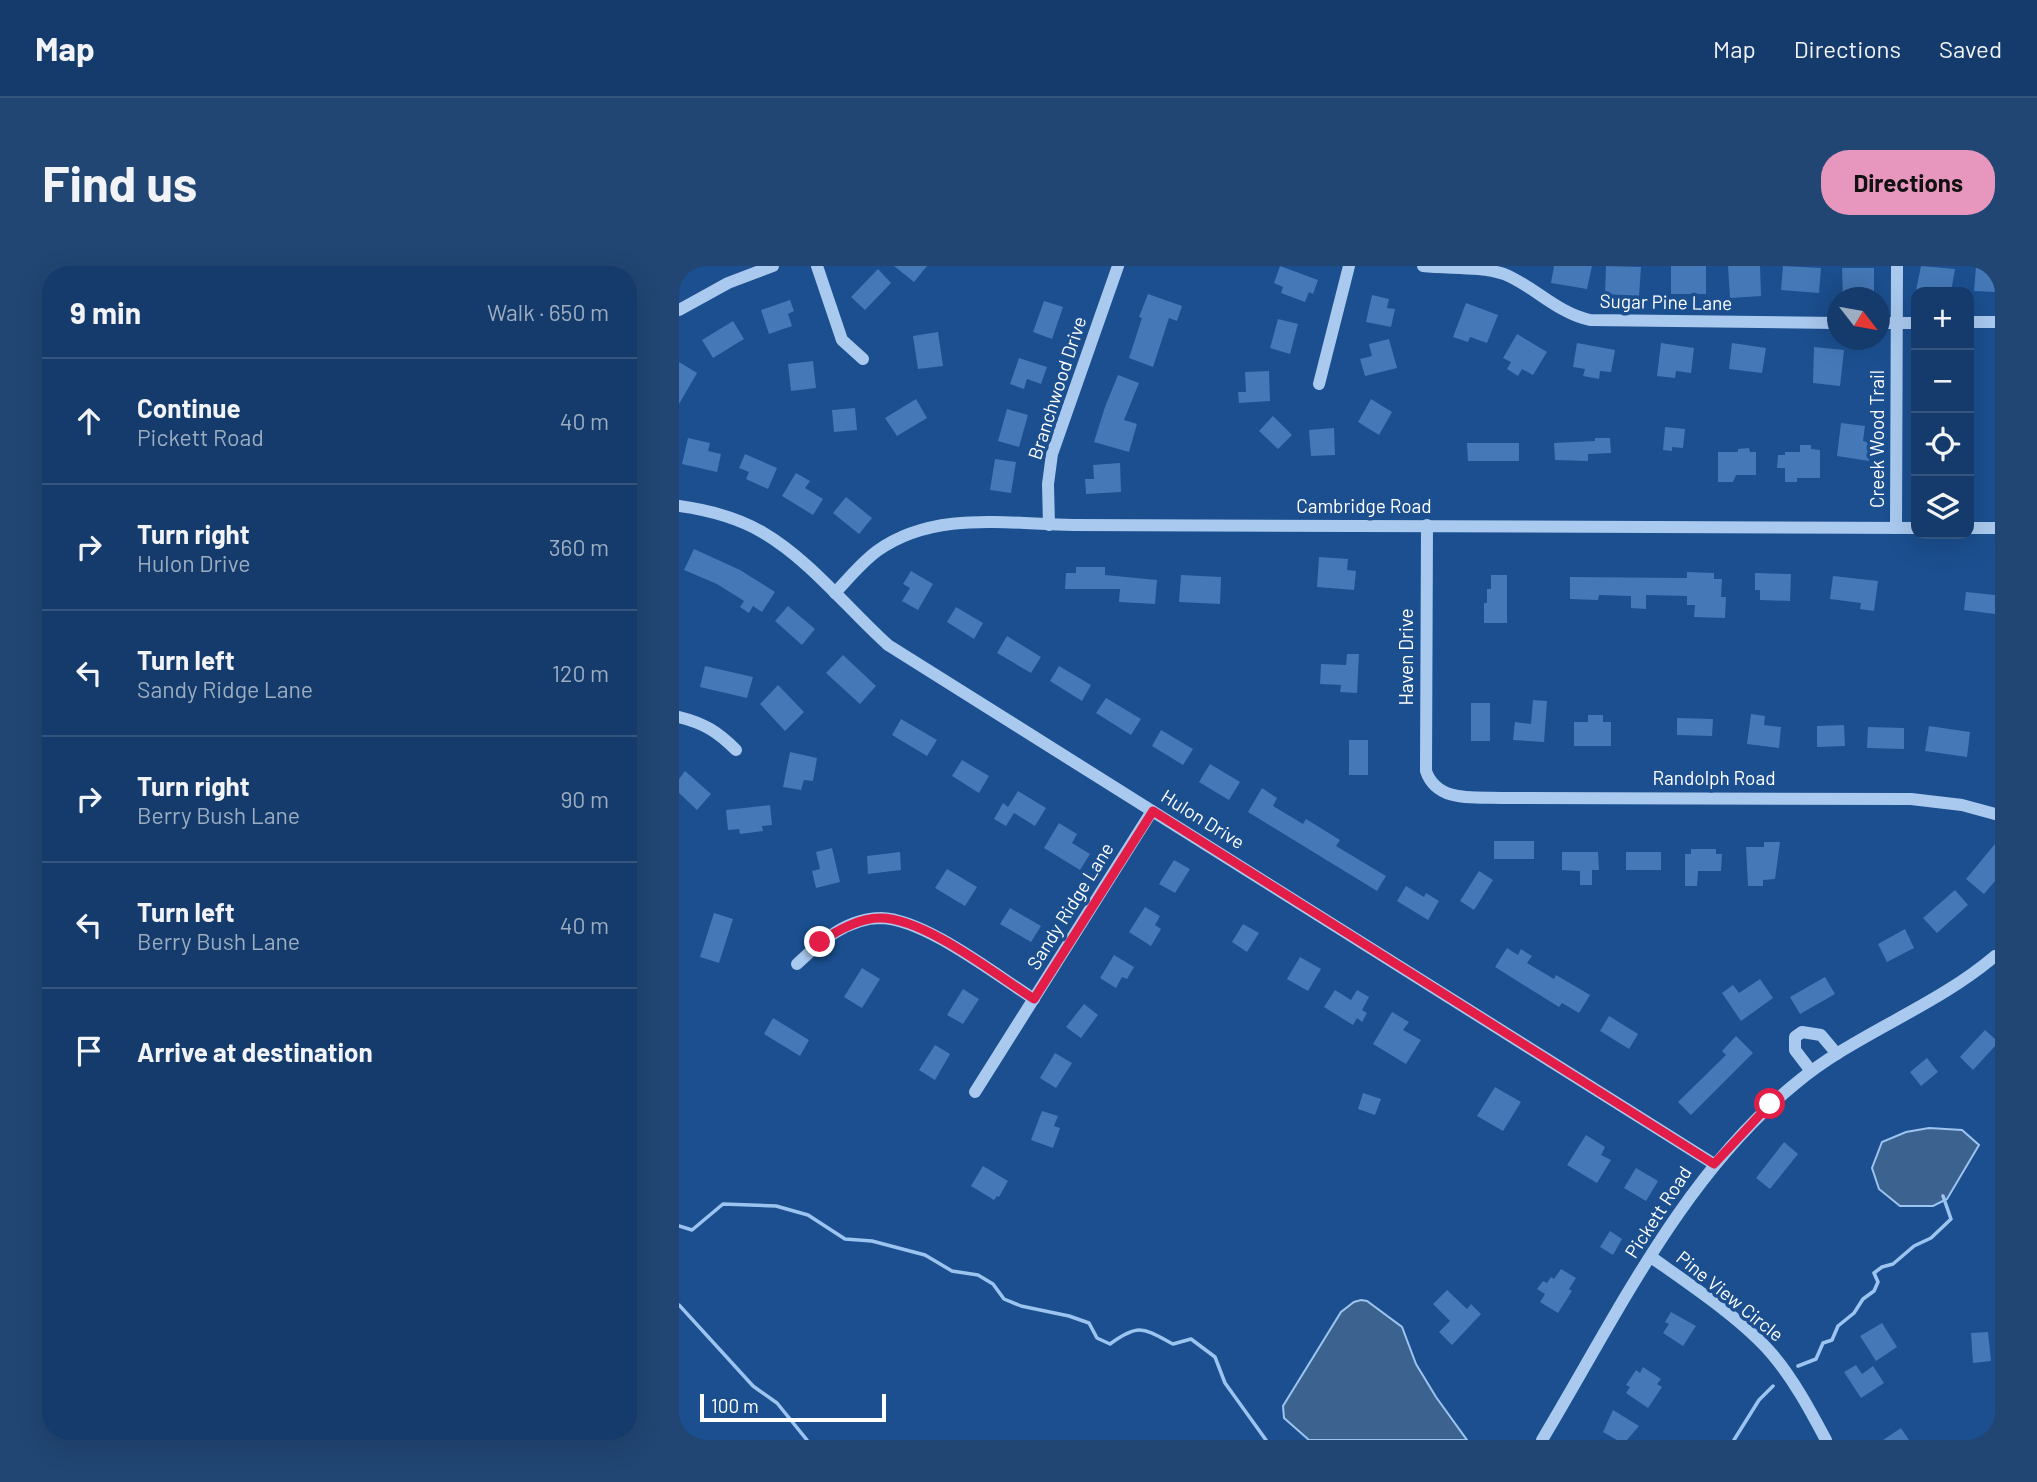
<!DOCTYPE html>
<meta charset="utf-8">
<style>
:root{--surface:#143b6b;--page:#214673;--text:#f1f3f6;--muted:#9dadc1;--line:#33557e;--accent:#e797bd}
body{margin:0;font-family:Barlow,sans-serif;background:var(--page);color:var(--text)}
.controls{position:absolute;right:21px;top:21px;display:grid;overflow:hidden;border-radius:14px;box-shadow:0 7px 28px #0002}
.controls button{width:63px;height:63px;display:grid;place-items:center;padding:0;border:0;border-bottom:2px solid var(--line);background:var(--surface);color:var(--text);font:35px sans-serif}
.compass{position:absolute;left:1148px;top:21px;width:63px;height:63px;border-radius:50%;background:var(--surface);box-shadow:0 7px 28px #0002;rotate:121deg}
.scale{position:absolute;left:21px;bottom:18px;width:186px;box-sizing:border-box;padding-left:7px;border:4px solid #fff;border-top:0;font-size:19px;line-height:24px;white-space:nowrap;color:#fff;-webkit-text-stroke:5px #1b4f8f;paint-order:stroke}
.stop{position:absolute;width:21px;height:21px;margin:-16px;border:5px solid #e11d48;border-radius:50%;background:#fff}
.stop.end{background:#e11d48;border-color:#fff;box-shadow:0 2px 7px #0008}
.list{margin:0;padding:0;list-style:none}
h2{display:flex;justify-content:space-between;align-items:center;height:91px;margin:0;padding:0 28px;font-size:30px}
h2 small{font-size:23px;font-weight:400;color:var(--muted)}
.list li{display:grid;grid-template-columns:46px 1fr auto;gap:21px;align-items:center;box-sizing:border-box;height:126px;padding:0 28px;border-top:2px solid var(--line)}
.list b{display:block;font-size:26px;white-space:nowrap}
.list p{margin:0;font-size:23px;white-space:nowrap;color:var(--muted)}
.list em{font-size:23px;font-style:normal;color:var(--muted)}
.icon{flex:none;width:38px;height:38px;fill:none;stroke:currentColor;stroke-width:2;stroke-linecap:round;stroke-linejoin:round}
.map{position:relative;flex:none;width:1316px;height:1174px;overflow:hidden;border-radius:28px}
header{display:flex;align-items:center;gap:42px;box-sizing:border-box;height:98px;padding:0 35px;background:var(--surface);border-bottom:2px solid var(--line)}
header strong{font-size:33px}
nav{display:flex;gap:38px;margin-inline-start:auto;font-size:24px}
.intro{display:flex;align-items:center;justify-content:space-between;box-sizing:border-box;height:168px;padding:0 42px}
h1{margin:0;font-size:49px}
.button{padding:18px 32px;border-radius:28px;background:var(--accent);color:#111;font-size:24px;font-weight:700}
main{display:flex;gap:42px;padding:0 42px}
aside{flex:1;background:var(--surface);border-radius:28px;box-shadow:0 7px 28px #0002}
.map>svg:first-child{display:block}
.water{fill:#3c6290;stroke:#9cc4f0;stroke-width:2}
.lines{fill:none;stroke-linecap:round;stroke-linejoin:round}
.stream{stroke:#9cc4f0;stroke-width:3.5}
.building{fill:#4478b7}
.minor{stroke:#a9c9ee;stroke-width:12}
.route{stroke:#e11d48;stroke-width:9}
.labels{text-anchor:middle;stroke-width:7;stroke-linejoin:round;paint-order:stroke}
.street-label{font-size:19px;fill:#fff;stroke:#1b4f8f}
</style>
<header>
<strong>Map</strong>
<nav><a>Map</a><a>Directions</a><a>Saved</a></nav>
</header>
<div class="intro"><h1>Find us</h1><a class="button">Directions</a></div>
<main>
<aside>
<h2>9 min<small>Walk · 650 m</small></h2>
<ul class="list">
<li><svg class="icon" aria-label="ahead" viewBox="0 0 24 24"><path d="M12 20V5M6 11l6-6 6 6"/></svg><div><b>Continue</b><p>Pickett Road</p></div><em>40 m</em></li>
<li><svg class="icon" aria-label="right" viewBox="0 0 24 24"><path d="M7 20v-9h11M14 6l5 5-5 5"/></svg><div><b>Turn right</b><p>Hulon Drive</p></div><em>360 m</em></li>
<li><svg class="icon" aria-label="left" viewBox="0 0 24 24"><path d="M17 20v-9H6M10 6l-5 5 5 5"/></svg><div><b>Turn left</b><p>Sandy Ridge Lane</p></div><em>120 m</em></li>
<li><svg class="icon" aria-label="right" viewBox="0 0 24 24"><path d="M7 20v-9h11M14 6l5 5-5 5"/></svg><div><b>Turn right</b><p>Berry Bush Lane</p></div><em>90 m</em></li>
<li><svg class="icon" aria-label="left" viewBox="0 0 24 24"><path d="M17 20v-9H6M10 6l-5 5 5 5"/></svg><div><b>Turn left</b><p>Berry Bush Lane</p></div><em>40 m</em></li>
<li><svg class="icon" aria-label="arrive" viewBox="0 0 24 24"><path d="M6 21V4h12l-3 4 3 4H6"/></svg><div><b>Arrive at destination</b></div></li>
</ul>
</aside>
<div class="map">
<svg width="1316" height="1174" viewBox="0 0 1316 1174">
<rect width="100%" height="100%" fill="#1b4f8f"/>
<g class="water">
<path d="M1250,862L1283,864L1300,879L1268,933L1254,940H1221L1200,923L1193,902L1203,876L1227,866Z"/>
<path d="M682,1034L688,1035L723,1061L737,1098L757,1131L788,1174H630L605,1152L604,1140L662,1046L675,1036Z"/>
</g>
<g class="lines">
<g class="stream">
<path d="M0,960L13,964L44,938L97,940L129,949L166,973L193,975L246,989L273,1005L299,1009L314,1018L325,1033L342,1040L390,1050L410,1057L418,1072L431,1078C460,1057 464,1062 494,1078L512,1073L536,1091L546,1117L587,1174"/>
<path d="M0,1039L74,1120L98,1137L128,1174"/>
<path d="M1119,1100L1137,1093L1144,1077L1153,1074L1159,1060L1175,1047L1184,1033L1195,1025L1199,1016L1195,1007L1203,1001L1214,998L1235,980L1252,972L1272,953L1264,930"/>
<path d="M1055,1174L1080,1134L1094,1120"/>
</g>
</g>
<g class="building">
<path d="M215,0H248L235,16Z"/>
<path d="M601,0L639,14L634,28L630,26L626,36L602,27L604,21L595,17Z"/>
<path d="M875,0H913L908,23L872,17Z"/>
<path d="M927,0L962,1L960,30L926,28Z"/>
<rect x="992" y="0" width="35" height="28"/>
<path d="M1049,0H1081L1082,30L1051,32Z"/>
<path d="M1104,0L1142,2L1140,27L1102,24Z"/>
<path d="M1242,0L1276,3L1272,26L1237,24Z"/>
<path d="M1297,0H1316V26L1295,25Z"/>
<path d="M1163,2H1195V31L1164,32Z"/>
<path d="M199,3L212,17L186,44L172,31Z"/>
<path d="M469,28L503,40L498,55L490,52L474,101L450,92L463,52L460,51Z"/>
<path d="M693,29L710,33L708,42L716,43L712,61L687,56Z"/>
<path d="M111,34L115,45L109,48L113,60L90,68L82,44Z"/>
<path d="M365,35L384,41L373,73L354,66Z"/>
<path d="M787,37L819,49L808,77L791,71L789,76L774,71Z"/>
<path d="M599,53L619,58L611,88L591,82Z"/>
<path d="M54,55L65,73L34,92L23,74Z"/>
<path d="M259,66L264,100L239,103L234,70Z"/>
<path d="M838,68L868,86L854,109L843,103L839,110L828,103L832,96L824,92Z"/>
<path d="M710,73L718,102L686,110L681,93L693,90L690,78Z"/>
<path d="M898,77L936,84L932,106L921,105L920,113L904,110L906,103L894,101Z"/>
<path d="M982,77L1015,82L1012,107L997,105L996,112L978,110Z"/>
<path d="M1053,77L1087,82L1083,107L1050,103Z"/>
<path d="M1135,81L1165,84L1161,120L1134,117Z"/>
<path d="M340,92L368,101L362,118L348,113L345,123L331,118Z"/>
<path d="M134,95L137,122L112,125L109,98Z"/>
<path d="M0,96L18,107L0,138Z"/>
<path d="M590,105L591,135L560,137L559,126H567L566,106Z"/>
<path d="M439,109L460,117L445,154L458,158L450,186L415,176L426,141Z"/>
<path d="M237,133L248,152L218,170L206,152Z"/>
<path d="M692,133L713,146L700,169L679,156Z"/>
<path d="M176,142L178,164L155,166L153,144Z"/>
<path d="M328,143L349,149L340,181L319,175Z"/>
<path d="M594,150L613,169L599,183L580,165Z"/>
<path d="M1162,157L1186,160L1184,175L1192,177L1190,195L1158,190Z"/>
<path d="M986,161L1006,163L1004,182L993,181V185L984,184Z"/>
<path d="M655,162L656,189L632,190L630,164Z"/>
<path d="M9,172L31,177L29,185L42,188L38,206L3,198Z"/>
<path d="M916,172H931L932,187L909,188V195L876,194L875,177L916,175Z"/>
<path d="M788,177H840V195H789Z"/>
<path d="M1121,179H1132V183L1141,184V212H1118V216H1106V202H1098L1099,189H1106V186H1121Z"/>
<path d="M1070,182L1071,186H1077V209H1057L1054,216H1039V186H1059V183Z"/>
<path d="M66,188L98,202L89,223L67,213L70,206L60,202Z"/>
<path d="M316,193L337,196L332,227L311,224Z"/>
<path d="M441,197L442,226L407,228L406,213H415L414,199Z"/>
<path d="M117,207L131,215L126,222L144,233L134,249L103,230Z"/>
<path d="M167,231L193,252L180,268L154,247Z"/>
<path d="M15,283L61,304L96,326L83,346L74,340L70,347L61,341L65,335L38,318L5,304Z"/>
<path d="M640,291L669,293L668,304L677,305L675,324L638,321Z"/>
<path d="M397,301H426V309L478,314L476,338L440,336L441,323H386L387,307H397Z"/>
<path d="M232,305L254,318L239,344L223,335L231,322L224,318Z"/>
<path d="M1008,306L1035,307V313H1043L1042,331H1047L1046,352L1015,351L1016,339H1008V330L967,329V343L952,342V330L920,329L919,334L891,333V311L1008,312Z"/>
<path d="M1076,307L1112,308L1111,335L1081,334V324H1076Z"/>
<path d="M502,309L542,311L541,338L500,336Z"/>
<path d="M812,309H828V357H805V337H808V323H812Z"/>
<path d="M1154,310L1199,315L1195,345L1181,343L1182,337L1151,333Z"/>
<path d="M1287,326L1316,329V348L1285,344Z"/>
<path d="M109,340L136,363L123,379L96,355Z"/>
<path d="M277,341L304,357L295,373L268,356Z"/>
<path d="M328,370L362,391L352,407L318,387Z"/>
<path d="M668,388H680L678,427L661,426L662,419L641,418L642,398L667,399Z"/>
<path d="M164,389L197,420L181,438L147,407Z"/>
<path d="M26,400L74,411L68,432L21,421Z"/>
<path d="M380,400L412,419L403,435L371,415Z"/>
<path d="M99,419L125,446L106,465L81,438Z"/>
<path d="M427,432L462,453L452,469L417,447Z"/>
<path d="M854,434L868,435L865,476L834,474L836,456L852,458Z"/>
<rect x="792" y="437" width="19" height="38"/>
<path d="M1072,448L1086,450L1085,459L1102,461L1100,482L1068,478Z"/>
<path d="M909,449H924V456H932V480H895V456H909Z"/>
<path d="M998,452L1034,453L1033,470L998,469Z"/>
<path d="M222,453L258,474L248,490L213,469Z"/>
<path d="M1165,459L1166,480L1138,481V460Z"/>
<path d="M1250,460L1291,466L1288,491L1246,485Z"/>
<path d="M1189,461L1225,462V483L1188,482Z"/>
<path d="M482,464L514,483L504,499L473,480Z"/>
<rect x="670" y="474" width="19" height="35"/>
<path d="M111,486L138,492L134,515L125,514L122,524L104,521Z"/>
<path d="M283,494L310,510L300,527L273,510Z"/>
<path d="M531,498L561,516L550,534L520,516Z"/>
<path d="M6,505L32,528L18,544L0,527V513Z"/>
<path d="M583,522L598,532L594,540L624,558L627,553L661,574L657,580L707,610L698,625L569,546Z"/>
<path d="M339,525L367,542L356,560L335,547L327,560L315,553L324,537L329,541Z"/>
<path d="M91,539L93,559L83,560L84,565L61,568L60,563L49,564L47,544Z"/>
<path d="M380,557L398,568L393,577L411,588L401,604L365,582Z"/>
<rect x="815" y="575" width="40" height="18"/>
<path d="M1085,576H1101L1096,613L1084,614V620H1069L1067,581H1085Z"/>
<path d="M1316,578V615L1305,628L1287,613Z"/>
<path d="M153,582L161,616L137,622L133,605L141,603L137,586Z"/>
<path d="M1012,583H1037V588H1043L1042,605H1019L1018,620H1006V588H1012Z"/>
<path d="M221,586L222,604L189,608L188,590Z"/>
<path d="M883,586H919L920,604H913V619H901V605L883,604Z"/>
<rect x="947" y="586" width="35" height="18"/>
<path d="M495,594L511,603L496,627L480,618Z"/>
<path d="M268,603L298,621L286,640L256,622Z"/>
<path d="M800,605L814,614L795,644L781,635Z"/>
<path d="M727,620L745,631L747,627L760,635L749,654L718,635Z"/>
<path d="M1276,624L1289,639L1258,667L1244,652Z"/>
<path d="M466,641L481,650L476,659L482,663L472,680L450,666Z"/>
<path d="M331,642L362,660L352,676L321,658Z"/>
<path d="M35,647L54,653L40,697L21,691Z"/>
<path d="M564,658L580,667L568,686L553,676Z"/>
<path d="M1226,663L1235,682L1208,696L1199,678Z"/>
<path d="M828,682L839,689L842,683L853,690L848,697L875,713L877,709L911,729L900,747L883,737L880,741L816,701Z"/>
<path d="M435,689L455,701L448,713L443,711L437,722L421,712Z"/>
<path d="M621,691L642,703L629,725L608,713Z"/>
<path d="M183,702L201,713L183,742L165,731Z"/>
<path d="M1146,711L1156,728L1121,748L1111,731Z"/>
<path d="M1081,713L1094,732L1062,755L1043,727L1054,719L1060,727Z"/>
<path d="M284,723L300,733L284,758L268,749Z"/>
<path d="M656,724L672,734L678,724L690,731L683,744L688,747L683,756L678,752L674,759L645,741Z"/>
<path d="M405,738L419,749L402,772L387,761Z"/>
<path d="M713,746L730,756L724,764L742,774L727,798L694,778Z"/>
<path d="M930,750L959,768L950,783L921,765Z"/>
<path d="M94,752L130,774L121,790L85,768Z"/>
<path d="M1306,764L1316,773V780L1294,804L1281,791Z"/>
<path d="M1057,770L1074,787L1012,849L999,836L1047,789L1043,785Z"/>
<path d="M256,779L271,788L256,814L240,804Z"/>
<path d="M376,787L393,797L377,822L361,812Z"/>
<path d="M1248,792L1259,806L1242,820L1231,806Z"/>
<path d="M816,821L842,836L824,865L798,850Z"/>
<path d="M684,827L702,833L696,849L679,843Z"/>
<path d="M363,845L379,850L375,860L381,862L374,882L352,874Z"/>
<path d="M907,869L926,881L922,889L932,894L918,917L888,899Z"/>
<path d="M1105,876L1119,888L1091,923L1077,912Z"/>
<path d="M304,900L329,915L320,931L318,930L315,934L292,920Z"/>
<path d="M957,902L979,915L967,935L945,922Z"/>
<path d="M931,965L943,973L934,989L921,981Z"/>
<path d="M882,1003L897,1012L890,1023L893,1025L879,1047L861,1036L866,1028L858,1023L864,1015L868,1017L872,1011L875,1013Z"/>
<path d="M768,1024L788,1043L792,1038L802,1048L773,1079L760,1066L771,1055L754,1038Z"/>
<path d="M992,1046L1017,1060L1004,1080L984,1067L990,1058L986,1056Z"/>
<path d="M1203,1057L1218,1081L1197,1095L1181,1070Z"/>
<path d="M1309,1066L1312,1095L1294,1097L1292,1067Z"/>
<path d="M1177,1099L1183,1108L1194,1100L1205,1117L1182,1132L1165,1106Z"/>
<path d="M964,1101L982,1113L978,1118L983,1121L969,1142L947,1127L951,1121L947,1119L957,1104L961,1107Z"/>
<path d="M934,1144L960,1160L948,1174H938L924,1166Z"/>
<path d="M1222,1162L1230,1174H1204Z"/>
</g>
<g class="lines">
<g class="minor">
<path d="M138,0L163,74L184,93"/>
<path d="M744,0C771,3 799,0 825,8C855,20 878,47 911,54L1158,57"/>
<path d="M0,44L49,17L94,0"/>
<path d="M1290,56H1316"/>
<path d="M1200,57H1237"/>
<path d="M640,118L670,0"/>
<path d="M0,240C29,244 57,251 83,266C131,294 168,342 209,379L1035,898"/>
<path d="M370,259L369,218L373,188L439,0"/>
<path d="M748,259L747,505C758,537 795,531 823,532L1232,533L1283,539L1316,548"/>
<path d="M1217,262L1218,0"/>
<path d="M1290,262H1316"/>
<path d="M156,327C169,313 182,297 198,285C255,244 328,258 394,259L1237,262"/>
<path d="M0,451C25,457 39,466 57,484"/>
<path d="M118,698C141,676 168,652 202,652C246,653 317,709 355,733"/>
<path d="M1132,805L1116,784V771L1123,766L1142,769L1158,788"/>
<path d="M296,826L473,545"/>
<path d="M972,991C1010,1018 1063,1053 1093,1088C1115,1114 1131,1144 1147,1174"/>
<path d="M863,1174C937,1051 1003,910 1116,818C1177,767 1255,742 1316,690"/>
</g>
</g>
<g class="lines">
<path class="route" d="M141,676C159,664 180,652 201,652C246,652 317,709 355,733L474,545L1035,898L1091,838"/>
</g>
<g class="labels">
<g class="street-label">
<text transform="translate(987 36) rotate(1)" y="7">Sugar Pine Lane</text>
<text transform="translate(378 122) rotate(-72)" y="7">Branchwood Drive</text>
<text transform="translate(1198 173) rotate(-90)" y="7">Creek Wood Trail</text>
<text x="685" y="247">Cambridge Road</text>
<text transform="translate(727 391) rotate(-90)" y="7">Haven Drive</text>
<text x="1035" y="519">Randolph Road</text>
<text transform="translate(524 553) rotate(32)" y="7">Hulon Drive</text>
<text transform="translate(391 640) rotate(-58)" y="7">Sandy Ridge Lane</text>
<text transform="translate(979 946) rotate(-57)" y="7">Pickett Road</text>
<text transform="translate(1051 1030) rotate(39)" y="7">Pine View Circle</text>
</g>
</g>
</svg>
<div class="controls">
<button>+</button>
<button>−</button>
<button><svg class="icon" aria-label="locate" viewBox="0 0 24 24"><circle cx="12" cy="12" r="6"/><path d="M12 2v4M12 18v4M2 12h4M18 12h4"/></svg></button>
<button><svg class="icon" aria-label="layers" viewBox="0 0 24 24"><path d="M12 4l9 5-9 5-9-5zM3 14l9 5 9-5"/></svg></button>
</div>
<svg class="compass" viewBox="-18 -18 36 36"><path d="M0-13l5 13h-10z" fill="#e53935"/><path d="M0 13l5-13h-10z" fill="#9dadc1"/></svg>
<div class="scale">100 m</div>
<div class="stop" style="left:1091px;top:838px"></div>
<div class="stop end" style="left:141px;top:676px"></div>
</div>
</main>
